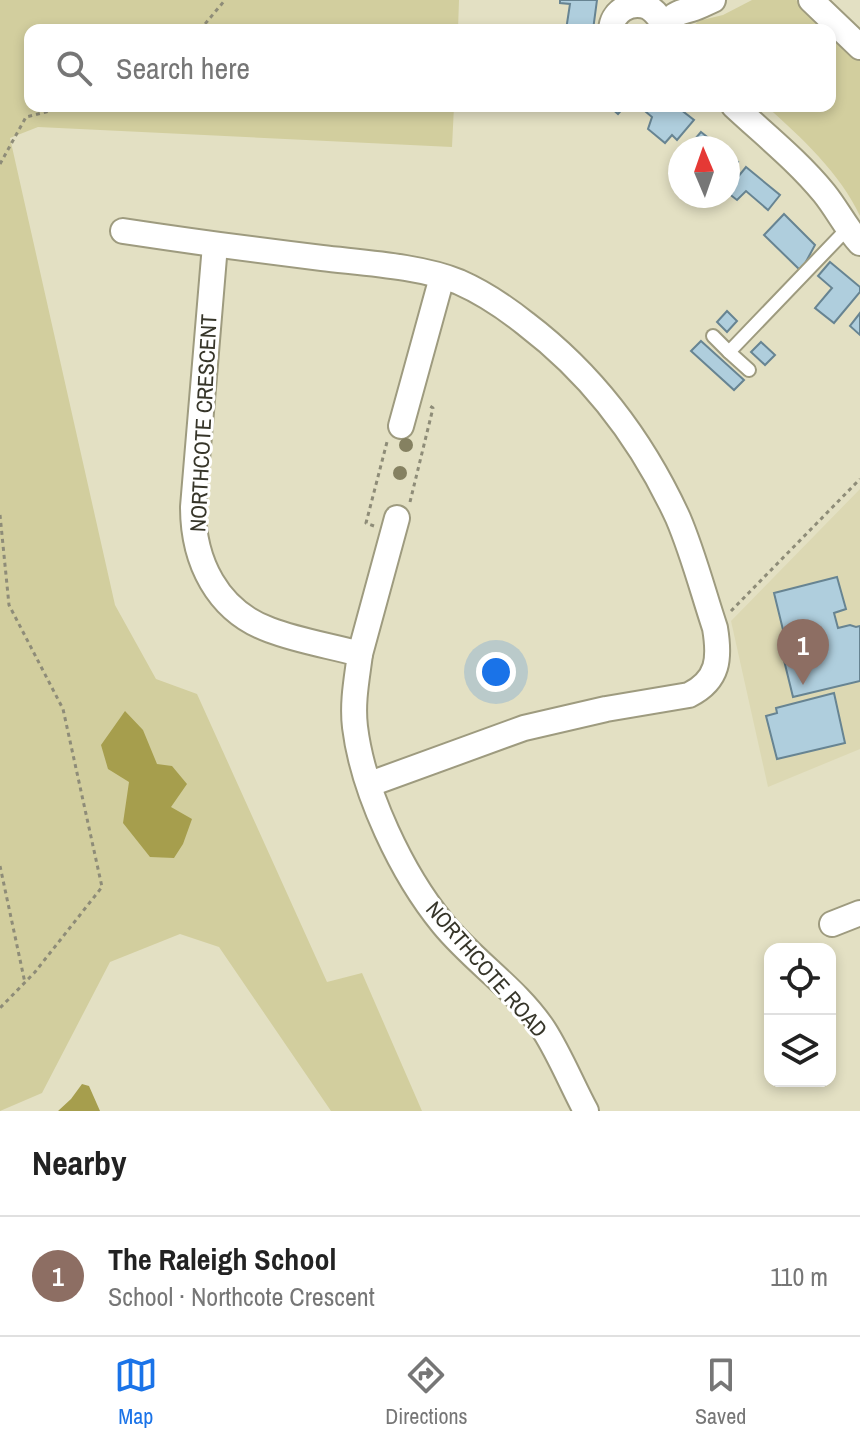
<!DOCTYPE html>
<meta charset="utf-8">
<style>
:root{--surface:#fff;--page:#f6f6f6;--text:#222;--muted:#767676;--line:#e0e0e0;--accent:#1a73e8}
body{margin:0;font-family:"Archivo Narrow",sans-serif;background:var(--page);color:var(--text)}
.controls{position:absolute;right:24px;bottom:24px;display:grid;overflow:hidden;border-radius:16px;box-shadow:0 4px 12px #0003}
.controls button{width:72px;height:72px;display:grid;place-items:center;padding:0;border:0;border-bottom:2px solid var(--line);background:var(--surface);color:var(--text);font:40px sans-serif}
.compass{position:absolute;left:668px;top:136px;width:72px;height:72px;border-radius:50%;background:var(--surface);box-shadow:0 4px 12px #0003;rotate:358deg}
.you{position:absolute;left:496px;top:672px;width:28px;height:28px;margin:-20px;border:6px solid #fff;border-radius:50%;background:#1a73e8;box-shadow:0 0 0 12px #1a73e833}
.badge{display:grid;place-items:center;width:52px;height:52px;border-radius:50%;background:var(--accent);color:#fff;font-size:26px;font-weight:700}
.pin{position:absolute;translate:-50% -66px;filter:drop-shadow(0 2px 4px #0008)}
.pin::after{content:'';position:absolute;top:42px;width:28px;height:24px;background:inherit;clip-path:polygon(0 0,100% 0,50% 100%)}
.list{margin:0;padding:0;list-style:none}
h2{display:flex;justify-content:space-between;align-items:center;height:104px;margin:0;padding:0 32px;font-size:34px}
h2 small{font-size:26px;font-weight:400;color:var(--muted)}
.list li{display:grid;grid-template-columns:52px 1fr auto;gap:24px;align-items:center;box-sizing:border-box;height:120px;padding:0 32px;border-top:2px solid var(--line)}
.list b{display:block;font-size:30px;white-space:nowrap}
.list p{margin:0;font-size:26px;white-space:nowrap;color:var(--muted)}
.list em{font-size:26px;font-style:normal;color:var(--muted)}
.icon{flex:none;width:44px;height:44px;fill:none;stroke:currentColor;stroke-width:2;stroke-linecap:round;stroke-linejoin:round}
.map{position:relative;flex:none;width:860px;height:1111px;overflow:hidden}
.search{position:absolute;background:var(--surface);box-shadow:0 4px 12px #0003;left:24px;right:24px;top:24px;height:88px;display:flex;align-items:center;gap:20px;box-sizing:border-box;padding:0 28px;border-radius:16px;color:var(--muted);font-size:30px}
.sheet{height:224px;background:var(--surface)}
nav{display:flex;justify-content:space-around;align-items:center;box-sizing:border-box;height:112px;border-top:2px solid var(--line);background:var(--surface);font-size:22px;color:var(--muted)}
nav a{display:grid;justify-items:center;gap:4px}
nav .on{color:var(--accent)}
.map>svg:first-child{display:block}
.built{fill:#dcd8b3}
.green{fill:#d2ce9e}
.water{fill:#a69e4d}
.building{fill:#afcedd;stroke:#678492;stroke-width:2}
.lines{fill:none;stroke-linecap:round;stroke-linejoin:round}
.service-casing{stroke:#9e9b7f;stroke-width:16}
.minor-casing{stroke:#9e9b7f;stroke-width:28}
.path{stroke:#8e8c78;stroke-width:3;stroke-dasharray:4 4;stroke-linecap:butt}
.service{stroke:#fff;stroke-width:12}
.minor{stroke:#fff;stroke-width:24}
.tree{fill:#858161}
.labels{text-anchor:middle;stroke-width:6;stroke-linejoin:round;paint-order:stroke}
.street-label{font-size:22px;fill:#363529;stroke:#fff}
</style>
<div class="map">
<svg width="860" height="1111" viewBox="0 0 860 1111">
<rect width="100%" height="100%" fill="#e3e0c3"/>
<path class="built" d="M860,489V749L768,787L731,621Z"/>
<g class="green">
<path d="M0,0H459L458,30H30V106H454L452,147L38,127L10,138L115,605L156,679L197,694L327,982L362,973L422,1111H331L219,947L180,934L110,962L42,1093L0,1111Z"/>
<path d="M752,0H796L828,30H693V27L698,21L723,15Z"/>
<path d="M830,32L860,60V216C840,173 801,137 766,106H830Z"/>
</g>
<g class="water">
<path d="M125,711L143,730L157,764L172,766L187,784L171,807L192,819L183,844L174,858L150,857L123,823L129,782L108,769L101,745Z"/>
<path d="M82,1084L89,1086L100,1111H58L71,1099Z"/>
</g>
<g class="building">
<path d="M560,0H597L593,30H566L570,4L560,3Z"/>
<path d="M609,106H625L618,114Z"/>
<path d="M639,106H676L694,120L677,140L672,135L665,143L648,129L652,117Z"/>
<path d="M701,132L721,148H692L689,146Z"/>
<path d="M728,154L738,162L728,175Z"/>
<path d="M746,167L780,195L768,210L746,191L737,200L728,193V189Z"/>
<path d="M784,214L815,245L801,271L764,235Z"/>
<path d="M830,262L860,287V292L834,323L815,308L832,288L818,276Z"/>
<path d="M727,311L737,321L727,332L717,322Z"/>
<path d="M860,313V335L850,326Z"/>
<path d="M701,341L744,380L734,390L691,351Z"/>
<path d="M761,342L775,355L765,365L751,352Z"/>
<path d="M837,577L846,609L834,613L838,628L850,625L856,627L860,626V681L793,697L780,644L786,642L774,593Z"/>
<path d="M834,693L845,743L777,759L766,716L777,713L776,708Z"/>
</g>
<g class="lines">
<defs>
<g id="service">
<path d="M713,336L729,352"/>
<path d="M749,370L729,352L847,229"/>
</g>
<g id="minor">
<path d="M811,0L860,47"/>
<path d="M611,30C612,12 630,0 648,7C656,12 660,18 665,26"/>
<path d="M665,30C671,14 677,13 692,9C699,7 706,3 713,0"/>
<path d="M734,106C764,134 798,161 824,193C837,209 846,228 860,243"/>
<path d="M123,231C189,241 256,250 322,258C364,263 420,266 459,282C484,293 506,308 526,324C593,375 643,442 678,518C693,553 703,592 715,628C720,658 719,680 689,695L606,709L524,728L370,784"/>
<path d="M215,245L193,507C193,561 217,611 270,630C299,641 331,646 360,654C357,678 352,702 355,727C363,792 402,874 443,924C474,962 517,989 544,1030C560,1055 572,1085 586,1111"/>
<path d="M401,426L442,277"/>
<path d="M360,654L397,518"/>
<path d="M832,924L860,913"/>
</g>
</defs>
<use href="#service" class="service-casing"/>
<use href="#minor" class="minor-casing"/>
<g class="path">
<path d="M200,30L225,0"/>
<path d="M0,164L26,117L70,106"/>
<path d="M410,502L433,408L430,406"/>
<path d="M0,515L9,605L63,709L102,887L35,972L0,1008"/>
<path d="M374,526L366,523L387,442"/>
<path d="M731,611L860,479"/>
<path d="M0,866L25,983"/>
</g>
<use href="#service" class="service"/>
<use href="#minor" class="minor"/>
</g>
<g class="tree">
<circle cx="406" cy="445" r="7"/>
<circle cx="400" cy="473" r="7"/>
</g>
<g class="labels">
<g class="street-label">
<text transform="translate(203 423) rotate(-87)" y="8">NORTHCOTE CRESCENT</text>
<text transform="translate(487 969) rotate(49)" y="8">NORTHCOTE ROAD</text>
</g>
</g>
</svg>
<div class="controls">
<button><svg class="icon" aria-label="locate" viewBox="0 0 24 24"><circle cx="12" cy="12" r="6"/><path d="M12 2v4M12 18v4M2 12h4M18 12h4"/></svg></button>
<button><svg class="icon" aria-label="layers" viewBox="0 0 24 24"><path d="M12 4l9 5-9 5-9-5zM3 14l9 5 9-5"/></svg></button>
</div>
<svg class="compass" viewBox="-18 -18 36 36"><path d="M0-13l5 13h-10z" fill="#e53935"/><path d="M0 13l5-13h-10z" fill="#767676"/></svg>
<div class="you"></div>
<div class="pin badge" style="left:803px;top:685px;background:#8d6e63">1</div>
<div class="search"><svg class="icon" aria-label="search" viewBox="0 0 24 24"><circle cx="10" cy="10" r="6"/><path d="M15 15l6 6"/></svg>Search here</div>
</div>
<section class="sheet">
<h2>Nearby<small></small></h2>
<ul class="list">
<li><span class="badge" style="background:#8d6e63">1</span><div><b>The Raleigh School</b><p>School · Northcote Crescent</p></div><em>110 m</em></li>
</ul>
</section>
<nav>
<a class="on"><svg class="icon" aria-label="map" viewBox="0 0 24 24"><path d="M3 6l6-2 6 2 6-2v14l-6 2-6-2-6 2zM9 4v14M15 6v14"/></svg>Map</a>
<a><svg class="icon" aria-label="directions" viewBox="0 0 24 24"><path d="M12 3l9 9-9 9-9-9zM9 14v-3h6M13 9l2 2-2 2"/></svg>Directions</a>
<a><svg class="icon" aria-label="saved" viewBox="0 0 24 24"><path d="M7 4h10v16l-5-4-5 4z"/></svg>Saved</a>
</nav>
